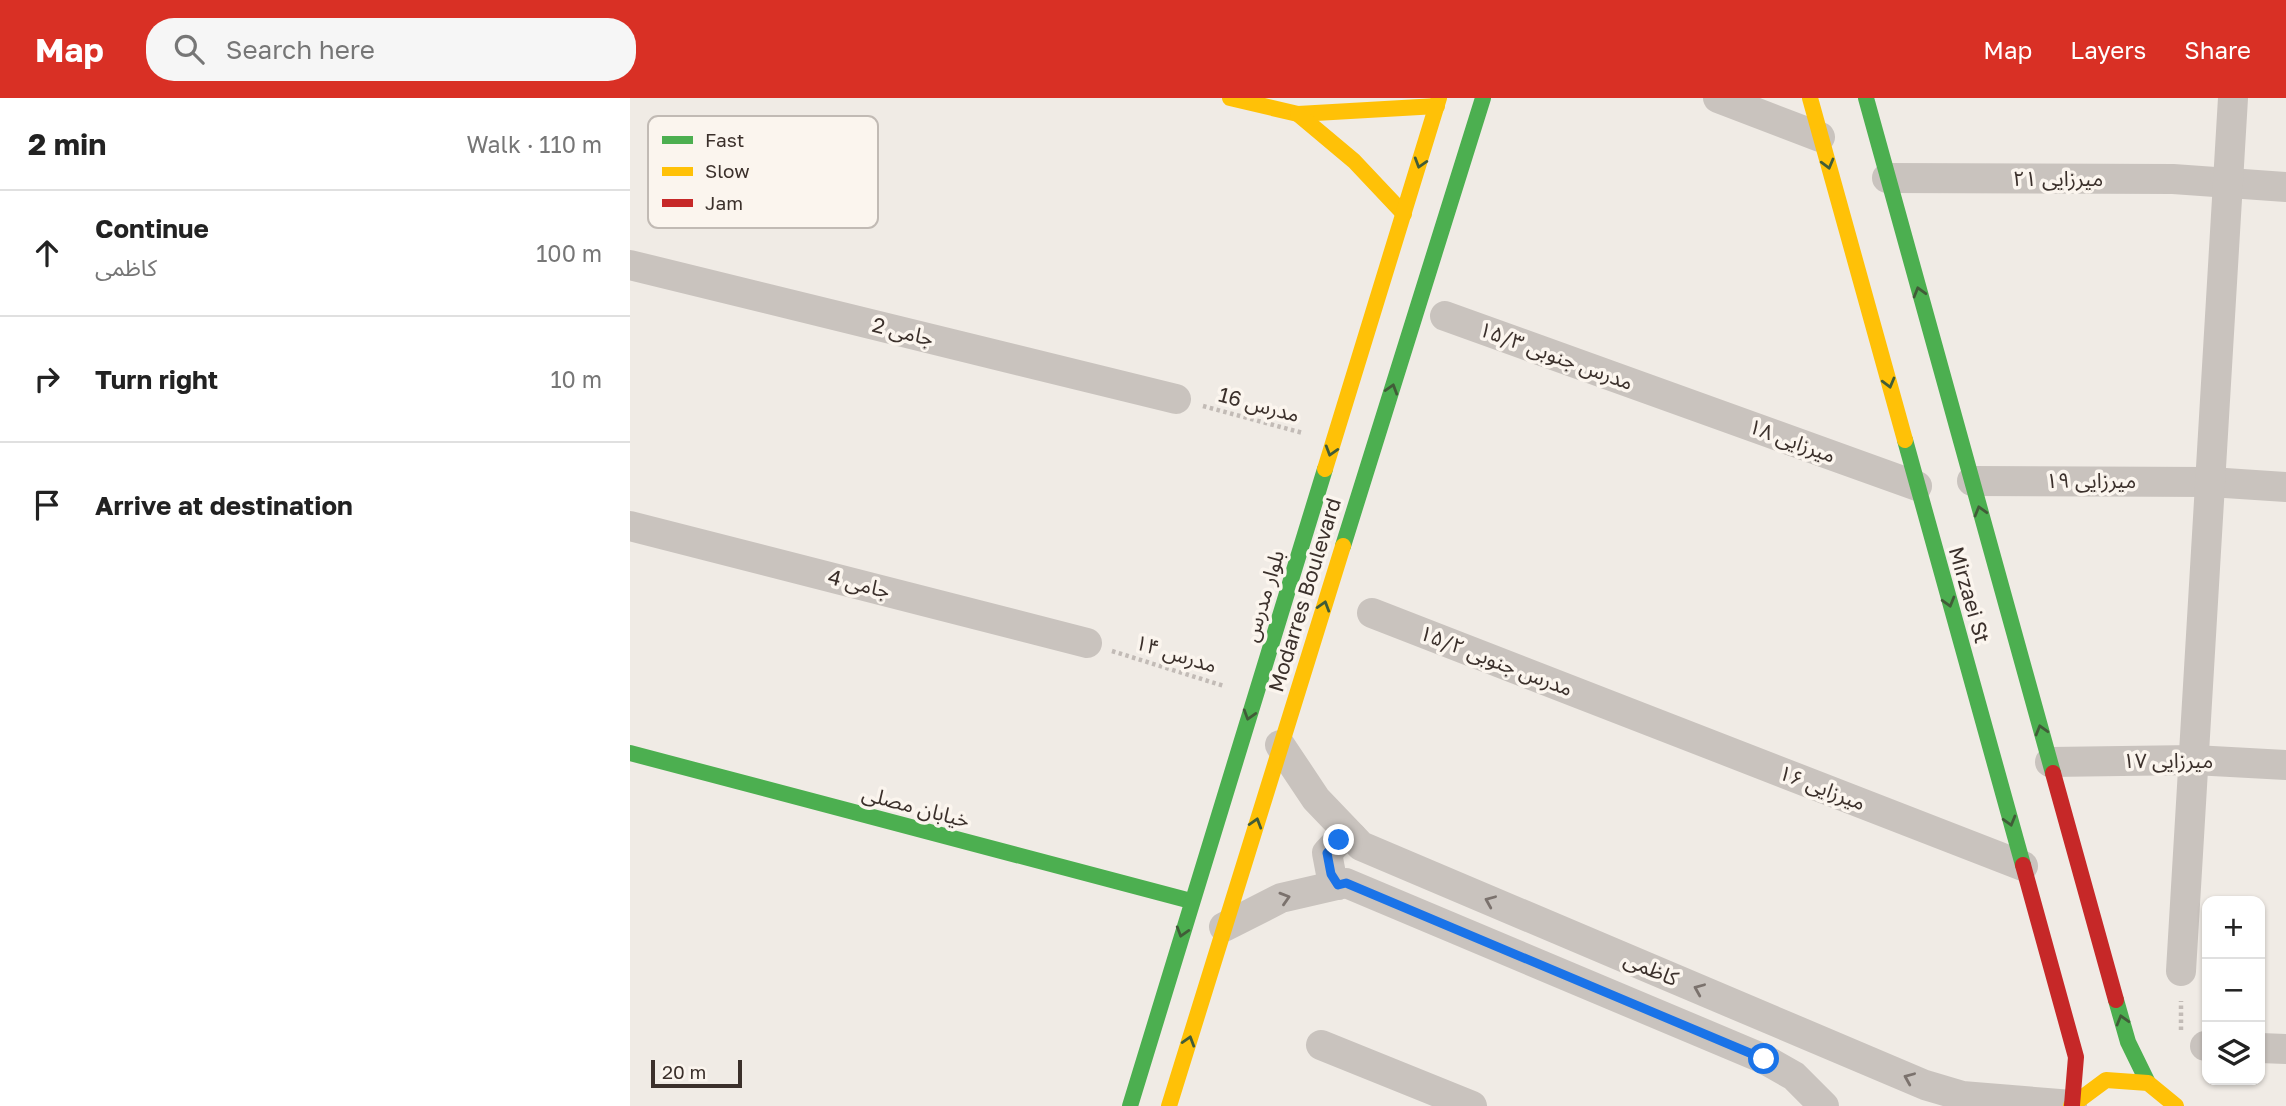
<!DOCTYPE html>
<meta charset="utf-8">
<style>
:root{--surface:#fff;--page:#f6f6f6;--text:#222;--muted:#767676;--line:#e0e0e0;--accent:#d93025}
body{margin:0;font-family:"Golos Text","Noto Sans Arabic",sans-serif;background:var(--page);color:var(--text)}
.controls{position:absolute;right:21px;bottom:21px;display:grid;overflow:hidden;border-radius:14px;box-shadow:0 2px 5px #0004}
.controls button{width:63px;height:63px;display:grid;place-items:center;padding:0;border:0;border-bottom:2px solid var(--line);background:var(--surface);color:var(--text);font:35px sans-serif}
.scale{position:absolute;left:21px;bottom:18px;width:91px;box-sizing:border-box;padding-left:7px;border:4px solid #3b302b;border-top:0;font-size:19px;line-height:24px;white-space:nowrap;color:#3b302b;-webkit-text-stroke:5px #fbf5ee;paint-order:stroke}
.stop{position:absolute;width:21px;height:21px;margin:-16px;border:5px solid #1a73e8;border-radius:50%;background:#fff}
.stop.end{background:#1a73e8;border-color:#fff;box-shadow:0 2px 7px #0008}
.list{margin:0;padding:0;list-style:none}
h2{display:flex;justify-content:space-between;align-items:center;height:91px;margin:0;padding:0 28px;font-size:30px}
h2 small{font-size:23px;font-weight:400;color:var(--muted)}
.list li{display:grid;grid-template-columns:46px 1fr auto;gap:21px;align-items:center;box-sizing:border-box;height:126px;padding:0 28px;border-top:2px solid var(--line)}
.list b{display:block;font-size:26px;white-space:nowrap}
.list p{margin:0;font-size:23px;white-space:nowrap;color:var(--muted)}
.list em{font-size:23px;font-style:normal;color:var(--muted)}
.icon{flex:none;width:38px;height:38px;fill:none;stroke:currentColor;stroke-width:2;stroke-linecap:round;stroke-linejoin:round}
.map{position:relative;flex:none;width:1656px;height:1008px;overflow:hidden}
header{display:flex;align-items:center;gap:42px;box-sizing:border-box;height:98px;padding:0 35px;background:var(--accent);color:#fff}
header strong{font-size:33px}
nav{display:flex;gap:38px;margin-inline-start:auto;font-size:24px}
.search{width:490px;height:63px;background:var(--page);display:flex;align-items:center;gap:18px;box-sizing:border-box;padding:0 24px;border-radius:28px;color:var(--muted);font-size:26px}
main{display:flex}
aside{flex:1;background:var(--surface)}
.map>svg:first-child{display:block}
.lines{fill:none;stroke-linecap:round;stroke-linejoin:round}
.path{stroke:#c2bbb6;stroke-width:4.5;stroke-dasharray:3.5 3.5;stroke-linecap:butt}
.street{stroke:#c9c3be;stroke-width:30}
.fast{stroke:#4caf50;stroke-width:16}
.slow{stroke:#ffc107;stroke-width:16}
.jam{stroke:#c62828;stroke-width:16}
.oneway{stroke:#415c38}
.oneway2{stroke:#7b726d}
.route{stroke:#1a73e8;stroke-width:9}
.labels{text-anchor:middle;stroke-width:7;stroke-linejoin:round;paint-order:stroke}
.street-label{font-size:21px;fill:#3b302b;stroke:#fbf5ee}
.key{fill:#fbf5ee;stroke:#c1bab4;stroke-width:2}
.key-label{font-size:19px;fill:#3b302b}
</style>
<header>
<strong>Map</strong>
<div class="search"><svg class="icon" aria-label="search" viewBox="0 0 24 24"><circle cx="10" cy="10" r="6"/><path d="M15 15l6 6"/></svg>Search here</div>
<nav><a>Map</a><a>Layers</a><a>Share</a></nav>
</header>
<main>
<aside>
<h2>2 min<small>Walk · 110 m</small></h2>
<ul class="list">
<li><svg class="icon" aria-label="ahead" viewBox="0 0 24 24"><path d="M12 20V5M6 11l6-6 6 6"/></svg><div><b>Continue</b><p>کاظمی</p></div><em>100 m</em></li>
<li><svg class="icon" aria-label="right" viewBox="0 0 24 24"><path d="M7 20v-9h11M14 6l5 5-5 5"/></svg><div><b>Turn right</b></div><em>10 m</em></li>
<li><svg class="icon" aria-label="arrive" viewBox="0 0 24 24"><path d="M6 21V4h12l-3 4 3 4H6"/></svg><div><b>Arrive at destination</b></div></li>
</ul>
</aside>
<div class="map">
<svg width="1656" height="1008" viewBox="0 0 1656 1008">
<rect width="100%" height="100%" fill="#f0ebe5"/>
<g class="lines">
<g class="path">
<path d="M573,308L673,335"/>
<path d="M482,553L594,588"/>
<path d="M1551,932V903"/>
</g>
<g class="street">
<path d="M1088,0L1190,39"/>
<path d="M1257,80L1543,81L1656,89"/>
<path d="M0,167L546,301"/>
<path d="M815,218L1287,388"/>
<path d="M1342,383L1580,384L1656,389"/>
<path d="M0,428L457,545"/>
<path d="M742,515L1393,768"/>
<path d="M650,647L686,701L731,748L1295,987L1332,998L1442,1007"/>
<path d="M1420,664L1564,662L1656,667"/>
<path d="M708,787L701,776L697,755L709,742L722,739"/>
<path d="M594,829L651,800L716,785L1134,961L1164,978L1194,1008"/>
<path d="M1551,873L1603,0"/>
<path d="M691,947L842,1008"/>
<path d="M1575,948H1577"/>
<path d="M1630,950L1656,951"/>
</g>
<g class="fast">
<path d="M1236,0L1423,675"/>
<path d="M1275,342L1393,767"/>
<path d="M713,448L853,0"/>
<path d="M0,655L561,803"/>
<path d="M1486,902L1498,944L1518,985"/>
<path d="M500,1008L695,371"/>
</g>
<g class="slow">
<path d="M600,0L668,16L807,8"/>
<path d="M1180,0L1275,342"/>
<path d="M668,16L724,63L774,116"/>
<path d="M695,371L809,0"/>
<path d="M539,1008L713,448"/>
<path d="M1441,1008L1476,982L1518,985L1546,1008"/>
</g>
<g class="jam">
<path d="M1423,675L1486,902"/>
<path d="M1393,767L1446,959L1442,1007"/>
</g>
</g>
<defs><path id="oneway-chevron" d="M-2-3.5L2.5 0L-2 3.5" fill="none" stroke-width="1.6" stroke-linecap="round" stroke-linejoin="round" transform="scale(1.75)"/></defs>
<g class="oneway">
<use href="#oneway-chevron" transform="translate(790 65) rotate(107)"/>
<use href="#oneway-chevron" transform="translate(1198 66) rotate(75)"/>
<use href="#oneway-chevron" transform="translate(1289 194) rotate(-106)"/>
<use href="#oneway-chevron" transform="translate(1259 285) rotate(75)"/>
<use href="#oneway-chevron" transform="translate(762 291) rotate(-73)"/>
<use href="#oneway-chevron" transform="translate(701 353) rotate(107)"/>
<use href="#oneway-chevron" transform="translate(1350 413) rotate(-106)"/>
<use href="#oneway-chevron" transform="translate(1319 504) rotate(74)"/>
<use href="#oneway-chevron" transform="translate(694 508) rotate(-73)"/>
<use href="#oneway-chevron" transform="translate(619 617) rotate(107)"/>
<use href="#oneway-chevron" transform="translate(1411 632) rotate(-106)"/>
<use href="#oneway-chevron" transform="translate(1380 723) rotate(74)"/>
<use href="#oneway-chevron" transform="translate(626 725) rotate(-73)"/>
<use href="#oneway-chevron" transform="translate(552 834) rotate(107)"/>
<use href="#oneway-chevron" transform="translate(1492 922) rotate(-106)"/>
<use href="#oneway-chevron" transform="translate(559 943) rotate(-73)"/>
</g>
<g class="oneway2">
<use href="#oneway-chevron" transform="translate(655 800) rotate(-17)"/>
<use href="#oneway-chevron" transform="translate(860 803) rotate(-157)"/>
<use href="#oneway-chevron" transform="translate(1069 891) rotate(-157)"/>
<use href="#oneway-chevron" transform="translate(1279 980) rotate(-157)"/>
</g>
<g class="lines">
<path class="route" d="M709,742L697,755L701,776L708,787L716,785L1134,961"/>
</g>
<g class="labels">
<g class="street-label">
<text x="1428" y="88">میرزایی ۲۱</text>
<text transform="translate(273 234) rotate(14)" y="7">جامی 2</text>
<text transform="translate(926 258) rotate(20)" y="7">مدرس جنوبی ۱۵/۳</text>
<text transform="translate(629 307) rotate(15)" y="7">مدرس 16</text>
<text transform="translate(1162 343) rotate(20)" y="7">میرزایی ۱۸</text>
<text x="1461" y="390">میرزایی ۱۹</text>
<text transform="translate(229 486) rotate(14)" y="7">جامی 4</text>
<text transform="translate(675 497) rotate(-73)" y="7">Modarres Boulevard</text>
<text transform="translate(1339 497) rotate(74)" y="7">Mirzaei St</text>
<text transform="translate(634 498) rotate(-73)" y="7">بلوار مدرس</text>
<text transform="translate(546 556) rotate(17)" y="7">مدرس ۱۴</text>
<text transform="translate(866 563) rotate(21)" y="7">مدرس جنوبی ۱۵/۲</text>
<text x="1538" y="670">میرزایی ۱۷</text>
<text transform="translate(1192 690) rotate(21)" y="7">میرزایی ۱۶</text>
<text transform="translate(286 709) rotate(15)" y="7">خیابان مصلی</text>
<text transform="translate(1021 871) rotate(23)" y="7">کاظمی</text>
</g>
</g>
<rect x="18" y="18" width="230" height="112" rx="10" class="key"/>
<rect x="32" y="38" width="31" height="8" fill="#4caf50"/>
<rect x="32" y="69" width="31" height="9" fill="#ffc107"/>
<rect x="32" y="101" width="31" height="8" fill="#c62828"/>
<g class="key-label">
<text x="75" y="49">Fast</text>
<text x="75" y="80">Slow</text>
<text x="75" y="112">Jam</text>
</g>
</svg>
<div class="controls">
<button>+</button>
<button>−</button>
<button><svg class="icon" aria-label="layers" viewBox="0 0 24 24"><path d="M12 4l9 5-9 5-9-5zM3 14l9 5 9-5"/></svg></button>
</div>
<div class="scale">20 m</div>
<div class="stop" style="left:1134px;top:961px"></div>
<div class="stop end" style="left:709px;top:742px"></div>
</div>
</main>
